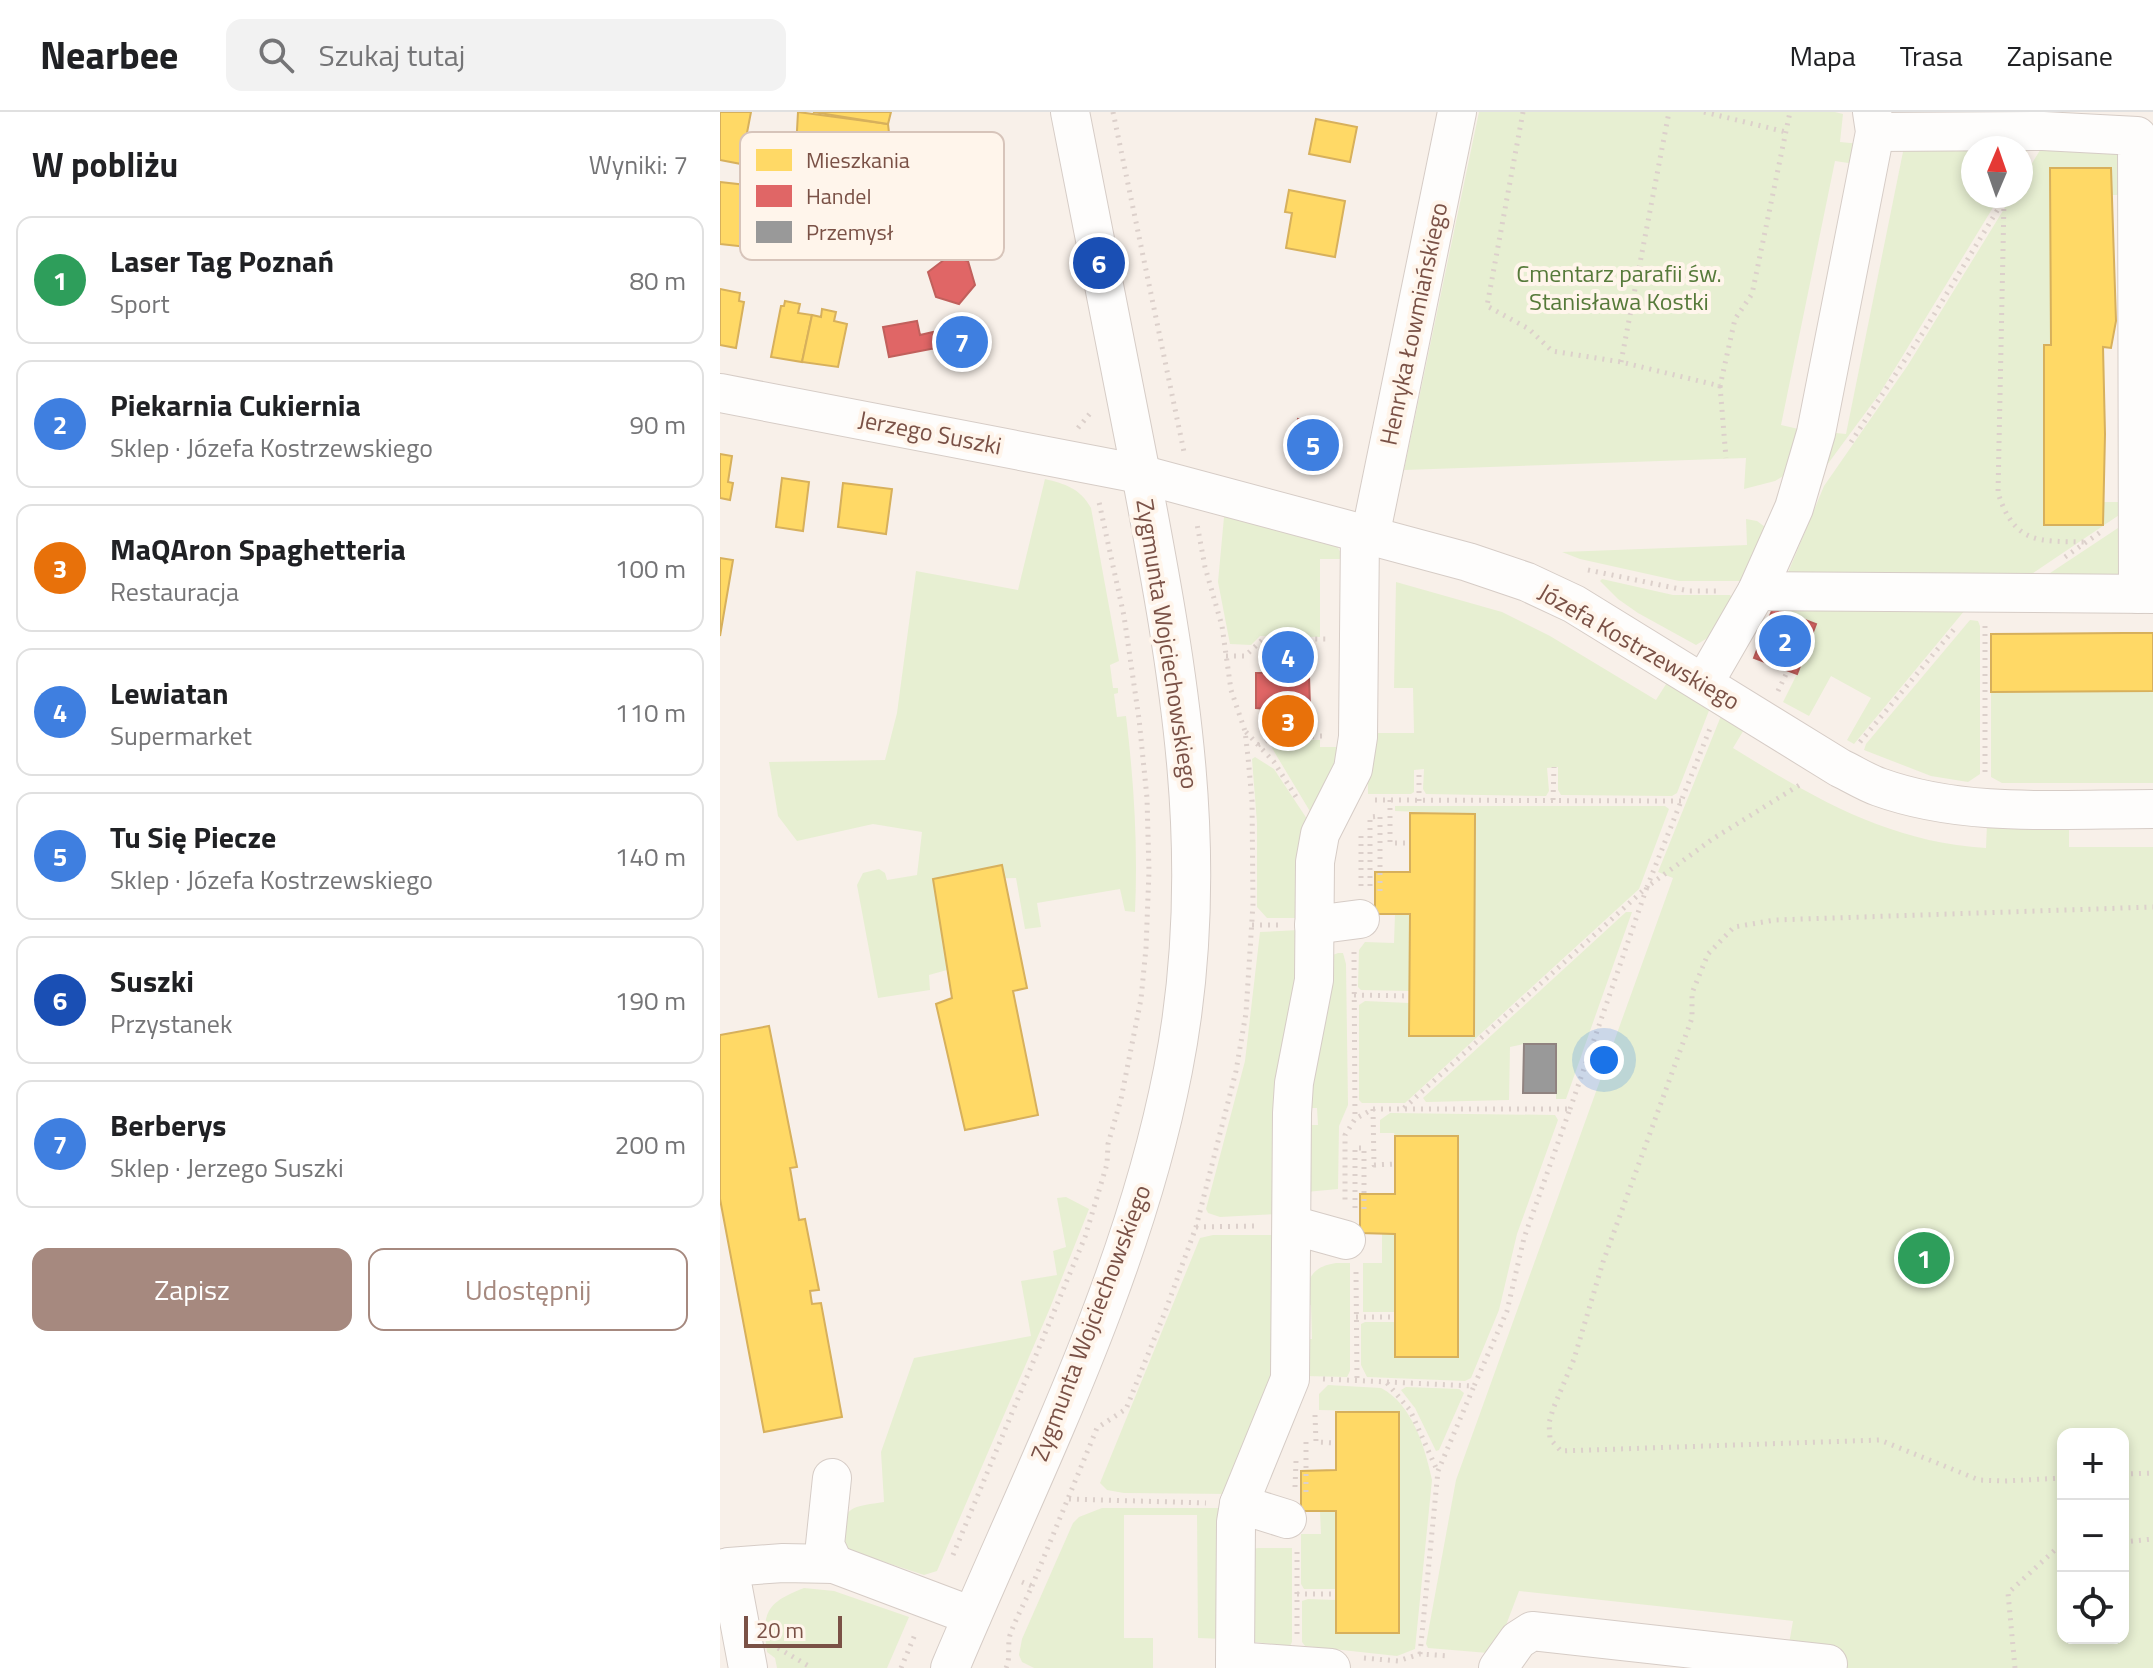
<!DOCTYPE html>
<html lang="pl">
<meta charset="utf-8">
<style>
:root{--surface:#fff;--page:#f2f2f2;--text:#202124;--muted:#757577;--line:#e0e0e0;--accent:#a6897f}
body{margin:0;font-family:"Titillium Web",sans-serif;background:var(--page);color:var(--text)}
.controls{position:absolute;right:24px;bottom:24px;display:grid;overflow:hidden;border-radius:16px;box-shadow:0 4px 12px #0003}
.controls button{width:72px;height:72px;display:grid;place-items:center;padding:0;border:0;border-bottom:2px solid var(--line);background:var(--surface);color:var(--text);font:40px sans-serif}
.compass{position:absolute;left:1241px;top:24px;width:72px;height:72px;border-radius:50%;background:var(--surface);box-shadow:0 4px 12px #0003;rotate:2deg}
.scale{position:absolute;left:24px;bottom:20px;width:98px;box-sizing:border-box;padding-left:8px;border:4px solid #7a5146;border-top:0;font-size:22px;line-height:28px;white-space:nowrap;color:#7a5146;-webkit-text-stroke:6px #fff5eb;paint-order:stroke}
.you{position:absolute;left:884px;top:948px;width:28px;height:28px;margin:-20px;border:6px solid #fff;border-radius:50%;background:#1a73e8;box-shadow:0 0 0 12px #1a73e833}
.badge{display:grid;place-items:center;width:52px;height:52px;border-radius:50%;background:var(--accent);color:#fff;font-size:26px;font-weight:700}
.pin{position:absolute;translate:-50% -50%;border:4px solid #fff;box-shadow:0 2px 8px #0006}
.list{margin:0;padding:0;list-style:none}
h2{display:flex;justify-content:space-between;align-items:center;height:104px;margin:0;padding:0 32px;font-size:34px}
h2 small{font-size:26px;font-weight:400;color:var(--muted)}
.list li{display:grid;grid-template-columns:52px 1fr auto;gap:24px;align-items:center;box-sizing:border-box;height:128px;margin:0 16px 16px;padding:0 16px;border:2px solid var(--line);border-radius:16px}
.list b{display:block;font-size:30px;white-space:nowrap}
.list p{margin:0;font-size:26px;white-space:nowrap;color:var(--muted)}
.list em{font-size:26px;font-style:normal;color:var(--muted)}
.actions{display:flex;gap:16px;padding:24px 32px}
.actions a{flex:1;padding:18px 0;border:2px solid var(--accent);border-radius:16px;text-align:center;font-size:28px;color:var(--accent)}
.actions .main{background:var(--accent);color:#fff}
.icon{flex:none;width:44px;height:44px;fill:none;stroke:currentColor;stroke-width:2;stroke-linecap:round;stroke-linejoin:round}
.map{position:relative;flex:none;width:1433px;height:1556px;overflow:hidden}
header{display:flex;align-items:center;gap:48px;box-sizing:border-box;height:112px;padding:0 40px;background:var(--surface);border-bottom:2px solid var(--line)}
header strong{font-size:38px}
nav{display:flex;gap:44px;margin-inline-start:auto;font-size:28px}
.search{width:560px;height:72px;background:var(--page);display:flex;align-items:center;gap:20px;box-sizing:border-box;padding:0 28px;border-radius:16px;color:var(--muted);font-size:30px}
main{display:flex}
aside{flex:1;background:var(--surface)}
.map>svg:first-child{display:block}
.green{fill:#e7efd2;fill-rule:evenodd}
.homes{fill:#ffd966;stroke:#d7b05c;stroke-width:2}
.shops{fill:#e06666;stroke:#c1605c;stroke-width:2}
.industry{fill:#999;stroke:#908380;stroke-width:2}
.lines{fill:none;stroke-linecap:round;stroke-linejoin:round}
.minor-casing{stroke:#d6ccc6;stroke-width:40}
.path{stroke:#dcd0cb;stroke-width:5;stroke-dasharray:2 6;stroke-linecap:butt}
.minor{stroke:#fefdfc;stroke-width:38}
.labels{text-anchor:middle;stroke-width:8;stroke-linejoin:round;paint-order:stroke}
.park-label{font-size:24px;fill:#567a3a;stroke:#fff5eb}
.street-label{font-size:24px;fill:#7a5146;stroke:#fff5eb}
.key{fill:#fff5eb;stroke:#d7c4ba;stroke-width:2}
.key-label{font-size:22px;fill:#7a5146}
</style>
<header>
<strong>Nearbee</strong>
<div class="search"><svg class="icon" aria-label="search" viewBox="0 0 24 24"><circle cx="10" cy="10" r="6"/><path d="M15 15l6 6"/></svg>Szukaj tutaj</div>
<nav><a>Mapa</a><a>Trasa</a><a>Zapisane</a></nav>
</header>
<main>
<aside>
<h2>W pobliżu<small>Wyniki: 7</small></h2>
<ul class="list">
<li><span class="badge" style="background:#2e9e5b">1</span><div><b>Laser Tag Poznań</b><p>Sport</p></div><em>80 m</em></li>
<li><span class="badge" style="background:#3f7fe0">2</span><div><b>Piekarnia Cukiernia</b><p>Sklep · Józefa Kostrzewskiego</p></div><em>90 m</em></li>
<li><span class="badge" style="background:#e8710a">3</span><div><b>MaQAron Spaghetteria</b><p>Restauracja</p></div><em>100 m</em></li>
<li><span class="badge" style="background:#3f7fe0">4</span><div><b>Lewiatan</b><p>Supermarket</p></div><em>110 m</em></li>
<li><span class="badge" style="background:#3f7fe0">5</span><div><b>Tu Się Piecze</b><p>Sklep · Józefa Kostrzewskiego</p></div><em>140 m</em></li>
<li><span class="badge" style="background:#1a4fb4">6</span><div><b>Suszki</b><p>Przystanek</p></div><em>190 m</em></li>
<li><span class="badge" style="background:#3f7fe0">7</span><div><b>Berberys</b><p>Sklep · Jerzego Suszki</p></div><em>200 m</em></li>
</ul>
<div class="actions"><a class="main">Zapisz</a><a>Udostępnij</a></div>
</aside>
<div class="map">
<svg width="1433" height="1556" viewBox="0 0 1433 1556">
<rect width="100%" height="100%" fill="#f8f0e9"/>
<g class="green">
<path d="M759,0H1115L1123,2L1120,30L1141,32L1135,52L1115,49L1061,313L1083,318L1070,360L1055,369L1024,377L1026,346L684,358Z"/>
<path d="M1185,30L1309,36L1301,50V36H1253V84H1280L1160,281L1104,357L1106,320L1126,322Z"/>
<path d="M1325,30L1401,38V83H1392L1330,57L1331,233H1325V413H1383V390H1403L1408,397L1294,474L1067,463L1104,374L1188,253L1292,84H1301V69Z"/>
<path d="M325,367C345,372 360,376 371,396L399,549L390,553L393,576H398V581L394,582L397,605L406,604C414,670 418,734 415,800L405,799L400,777L317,791L321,815L305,817L296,766L213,768L227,858L209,863L210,878L158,886L137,773L143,761L159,757L165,761L167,768L197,763L202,720L153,712L77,729L58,704L49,650L165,648L177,601L196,459L298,478Z"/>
<path d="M512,404L615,430L624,447H600V525L540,524L531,533L510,532L498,470L504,405Z"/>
<path d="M1026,407L1037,409L1045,415L1025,469H959L860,447L842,440L1027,433Z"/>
<path d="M1401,414L1410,462L1306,477Z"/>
<path d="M882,467L953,483H1010L1014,487L994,522L976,533L918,501L898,487L880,469Z"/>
<path d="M676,470L782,500L830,524L936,588L948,569L990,596L957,681L952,684L841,683L838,678V655L827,656L829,679L826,684L706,682L703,677L704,657L694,658V680L691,682H648L647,621H694L693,576H674Z"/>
<path d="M1053,496L1245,498L1134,632L1127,628L1151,586L1111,564L1089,604L1063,590L1077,562Z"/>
<path d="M1250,508L1258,509L1260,514V662L1248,670L1211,664L1144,638L1146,632Z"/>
<path d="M1433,579V671H1282L1271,665V580Z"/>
<path d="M1001,604L1025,616L1013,636C1094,686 1168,730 1266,736L1267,712L1349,713V735H1433V1556H1113L1069,1532L1073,1509L799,1479L780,1529L768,1541L708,1536L706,1532L736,1368L953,766L938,760ZM1343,1322H1403V1526H1343Z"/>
<path d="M556,627L600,628V635H624L594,706L552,636Z"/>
<path d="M535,645L554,657L591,713L579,806H547L537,795V711L532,647Z"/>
<path d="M675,694H945L949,697L919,777L685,991H642L639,988V893L645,889L689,891V923H754L755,702L675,699Z"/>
<path d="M906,800H912L846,987H836V932H804L790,935L789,988L706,990L703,986Z"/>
<path d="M675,802H690L689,879L641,878L638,875L639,838L645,830L674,831Z"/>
<path d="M579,818L559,1102L500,1105L488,1101L486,1097L525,949L540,820Z"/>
<path d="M618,841H623L626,852L628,993L619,1014L618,1077L586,1080L583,1013H598L597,996H584L613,843Z"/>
<path d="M670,1001L835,1003L838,1008L797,1122L779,1198L751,1266L745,1269L647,1265L641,1253V1212L645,1210H675L738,1244V1025L675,1024L674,1021H660V1008Z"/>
<path d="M346,1085L369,1097L330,1196L217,1459L204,1463L128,1438L120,1429C124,1394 130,1395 164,1390L161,1340L194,1246L311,1224L301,1169L337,1163L333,1139L346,1135L337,1086Z"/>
<path d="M662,1122H675V1200H643V1151H662Z"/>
<path d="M493,1123H553L561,1247L511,1382L404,1381L387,1378L380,1371L480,1126Z"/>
<path d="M616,1151H630V1259L627,1265L584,1264L583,1227H592L591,1193L584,1192C587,1168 590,1155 616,1151Z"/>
<path d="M608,1273L661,1276C692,1292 705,1335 712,1368L695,1537L677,1544L585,1534L582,1530V1489L588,1487L616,1488V1521L679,1520V1300L599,1298V1282Z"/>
<path d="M686,1275L739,1277L744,1281L719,1338L716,1339L695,1296L681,1278Z"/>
<path d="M382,1396H504L503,1527L478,1526L477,1403H404V1526H433V1556H314L302,1550L299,1543L302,1527L353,1411L359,1405Z"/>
<path d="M600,1399H616V1477H584L581,1472V1422H601Z"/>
<path d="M538,1436H572V1530L570,1534L526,1529L533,1437Z"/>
<path d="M84,1476L114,1479L189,1505L167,1556H57L55,1546L47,1540C42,1501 45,1491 84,1476Z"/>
</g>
<g class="homes">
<path d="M0,0H31L21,52L0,48Z"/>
<path d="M78,0L168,12L175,75L75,56Z"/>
<path d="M93,0H171L168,12Z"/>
<path d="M596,7L637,15L630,50L589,42Z"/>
<path d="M1330,56H1391L1396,209L1391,236L1383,235L1385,322L1383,413H1324V233H1331Z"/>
<path d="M0,70L35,74L27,135L0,132Z"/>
<path d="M569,78L625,89L615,145L566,136L572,101L565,100Z"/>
<path d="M0,177L20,181L19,189L24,190L16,236L0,233Z"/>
<path d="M65,189L80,192L78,201L92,203L82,250L51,245L61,194H64Z"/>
<path d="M102,197L116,200L114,209L127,212L118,255L82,250L92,203L101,205Z"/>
<path d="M0,342L12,344L8,370L13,371L10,388L0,386Z"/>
<path d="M62,366L89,370L83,419L56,415Z"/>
<path d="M123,371L172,377L166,422L118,415Z"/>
<path d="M0,446L13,448L0,524Z"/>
<path d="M1404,521H1433V579L1271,580V522Z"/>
<path d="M690,701L755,702L754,924H689L690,802H655V760H690Z"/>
<path d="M282,753L307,876L293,879L318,1003L245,1018L216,892L232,886L213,767Z"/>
<path d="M49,914L77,1055L70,1056L79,1108L85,1107L99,1178L90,1179L92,1192L101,1191L122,1305L44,1320L0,1087V923Z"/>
<path d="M675,1024H738V1245H675V1122L640,1121V1082H675Z"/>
<path d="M616,1300H679V1521H616V1399H581V1359L616,1358Z"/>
</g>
<g class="shops">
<path d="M229,144L248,149L255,173L239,192L216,185L208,160Z"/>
<path d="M197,209L200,223L213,220L216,236L169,245L163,215Z"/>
<path d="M578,307L612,315L605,344L571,336Z"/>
<path d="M1053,496L1096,512L1077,562L1034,546Z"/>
<rect x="546" y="531" width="43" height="33"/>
<path d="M536,561H546V564H589L590,595L546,594V597L536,596Z"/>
<path d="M546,594L590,595V621L546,622Z"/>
</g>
<path class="industry" d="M804,932H836V981H803Z"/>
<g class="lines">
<defs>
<g id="minor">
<path d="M1155,20L1323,19L1417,24L1418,482"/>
<path d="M0,281L420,362L748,450L807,470L854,492L1120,656C1133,662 1145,670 1159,675C1245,706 1343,697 1433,697"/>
<path d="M650,425L737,0"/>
<path d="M1037,479L1433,482"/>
<path d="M984,571L1037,479L1074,396L1096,321L1155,20L1152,0"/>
<path d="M594,813L640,807"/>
<path d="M572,1113L626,1128"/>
<path d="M112,1366L105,1433L114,1452"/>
<path d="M519,1392L567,1407"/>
<path d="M9,1455L63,1451L114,1452L252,1504"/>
<path d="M0,1457L9,1455L28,1556"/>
<path d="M515,1549L516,1410L519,1392L570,1267L572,1001L574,971L594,868L595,750L600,722L633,657L638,625L640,422"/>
<path d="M230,1556C312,1361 412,1168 453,958C494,750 459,562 420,357C396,238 373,119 350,0"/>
<path d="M515,1556V1549L611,1556"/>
<path d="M778,1556L798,1528L812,1519L1108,1552"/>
</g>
</defs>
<use href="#minor" class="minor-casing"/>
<g class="path">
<path d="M393,0L464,340"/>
<path d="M803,0L767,194L809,217L832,239L901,250L1000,274L1015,207L1032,182L1070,0"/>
<path d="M984,0L1066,20"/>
<path d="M1284,89L1278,381C1295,433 1319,429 1367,430"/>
<path d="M901,250L949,0"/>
<path d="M1000,274L1006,346"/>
<path d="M358,316L372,299"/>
<path d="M1131,330L1204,219L1286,84"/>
<path d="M1345,445L1382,419"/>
<path d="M868,458L969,479H1000"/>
<path d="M1265,514V664"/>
<path d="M506,544H525L543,527H606"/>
<path d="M1058,579L1068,558"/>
<path d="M526,620L554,650L578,688"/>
<path d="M1140,630L1236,515"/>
<path d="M538,633L553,625L605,624"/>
<path d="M655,688L962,689"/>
<path d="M670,688V731H690"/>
<path d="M833,688L834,655"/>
<path d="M699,689V658"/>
<path d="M641,774V720"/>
<path d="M650,774V705L660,704V779"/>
<path d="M532,813H559"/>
<path d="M634,840L635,1007"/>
<path d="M634,883L689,884"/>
<path d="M684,996L927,775L991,614"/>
<path d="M653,997L654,1053L675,1052"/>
<path d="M850,997L927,775L991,728L1081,672"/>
<path d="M635,1096V1036H644V1102"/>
<path d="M476,1115L539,1114"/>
<path d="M636,1160L637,1268"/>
<path d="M636,1205H675"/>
<path d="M603,1267L754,1274L787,1199L804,1126L850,997H653L635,1007L625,1023V1092"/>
<path d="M667,1271L690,1298L717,1358"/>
<path d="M595,1303L596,1330L616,1331"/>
<path d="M1403,1362L1433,1361"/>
<path d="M1343,1366L1285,1369L1259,1368L1160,1328L841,1339L830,1327L829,1311L833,1297L854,1247L883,1150L972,906V881L988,842L1014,815L1055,808L1433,795"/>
<path d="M575,1375L576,1349"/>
<path d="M586,1380V1326"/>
<path d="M349,1387L486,1391"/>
<path d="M1403,1430L1433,1427"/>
<path d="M233,1443L365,1125L387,1052L388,1032L401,987L421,887L426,836L429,759L427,686L419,607L404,504L379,390"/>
<path d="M312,1474L377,1316L406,1297L445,1200L476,1115L516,959L526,901L533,792L532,689L528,645L525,619L511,578L502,514L485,455L477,412"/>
<path d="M577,1482H616"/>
<path d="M577,1522V1440"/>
<path d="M58,1536L92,1556"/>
<path d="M700,1542L718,1359L754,1274"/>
<path d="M644,1546L678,1549L700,1542L730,1544"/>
<path d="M181,1556L196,1520"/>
<path d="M286,1556C291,1545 287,1535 290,1523C296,1506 305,1490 312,1474L302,1470"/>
<path d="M1295,1556L1288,1481L1336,1437H1343"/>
</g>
<use href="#minor" class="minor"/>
</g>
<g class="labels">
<g class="park-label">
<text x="899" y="170">Cmentarz parafii św.<tspan x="899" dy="28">Stanisława Kostki</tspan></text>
</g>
<g class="street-label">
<text transform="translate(694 212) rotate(-78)" y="8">Henryka Łowmiańskiego</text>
<text transform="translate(210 321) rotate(11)" y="8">Jerzego Suszki</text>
<text transform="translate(447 532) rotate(81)" y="8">Zygmunta Wojciechowskiego</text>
<text transform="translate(919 535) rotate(30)" y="8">Józefa Kostrzewskiego</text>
<text transform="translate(371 1211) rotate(-69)" y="8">Zygmunta Wojciechowskiego</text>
</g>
</g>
<rect x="20" y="20" width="264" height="128" rx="12" class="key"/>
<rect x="36" y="37" width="36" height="22" fill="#ffd966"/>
<rect x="36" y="73" width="36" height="22" fill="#e06666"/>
<rect x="36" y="109" width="36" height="22" fill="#999"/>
<g class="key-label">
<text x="86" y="56">Mieszkania</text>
<text x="86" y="92">Handel</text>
<text x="86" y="128">Przemysł</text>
</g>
</svg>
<div class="controls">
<button>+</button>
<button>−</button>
<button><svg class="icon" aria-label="locate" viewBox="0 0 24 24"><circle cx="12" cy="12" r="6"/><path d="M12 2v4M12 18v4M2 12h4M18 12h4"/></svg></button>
</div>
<svg class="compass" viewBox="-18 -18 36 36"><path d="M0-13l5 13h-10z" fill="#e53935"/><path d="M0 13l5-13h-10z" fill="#757577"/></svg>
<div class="scale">20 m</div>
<div class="you"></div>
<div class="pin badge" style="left:1204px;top:1146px;background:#2e9e5b">1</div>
<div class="pin badge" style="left:1065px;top:529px;background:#3f7fe0">2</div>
<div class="pin badge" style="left:568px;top:609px;background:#e8710a">3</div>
<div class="pin badge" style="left:568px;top:545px;background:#3f7fe0">4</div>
<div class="pin badge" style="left:593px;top:333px;background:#3f7fe0">5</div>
<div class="pin badge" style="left:379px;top:151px;background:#1a4fb4">6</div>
<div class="pin badge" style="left:242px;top:230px;background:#3f7fe0">7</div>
</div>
</main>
